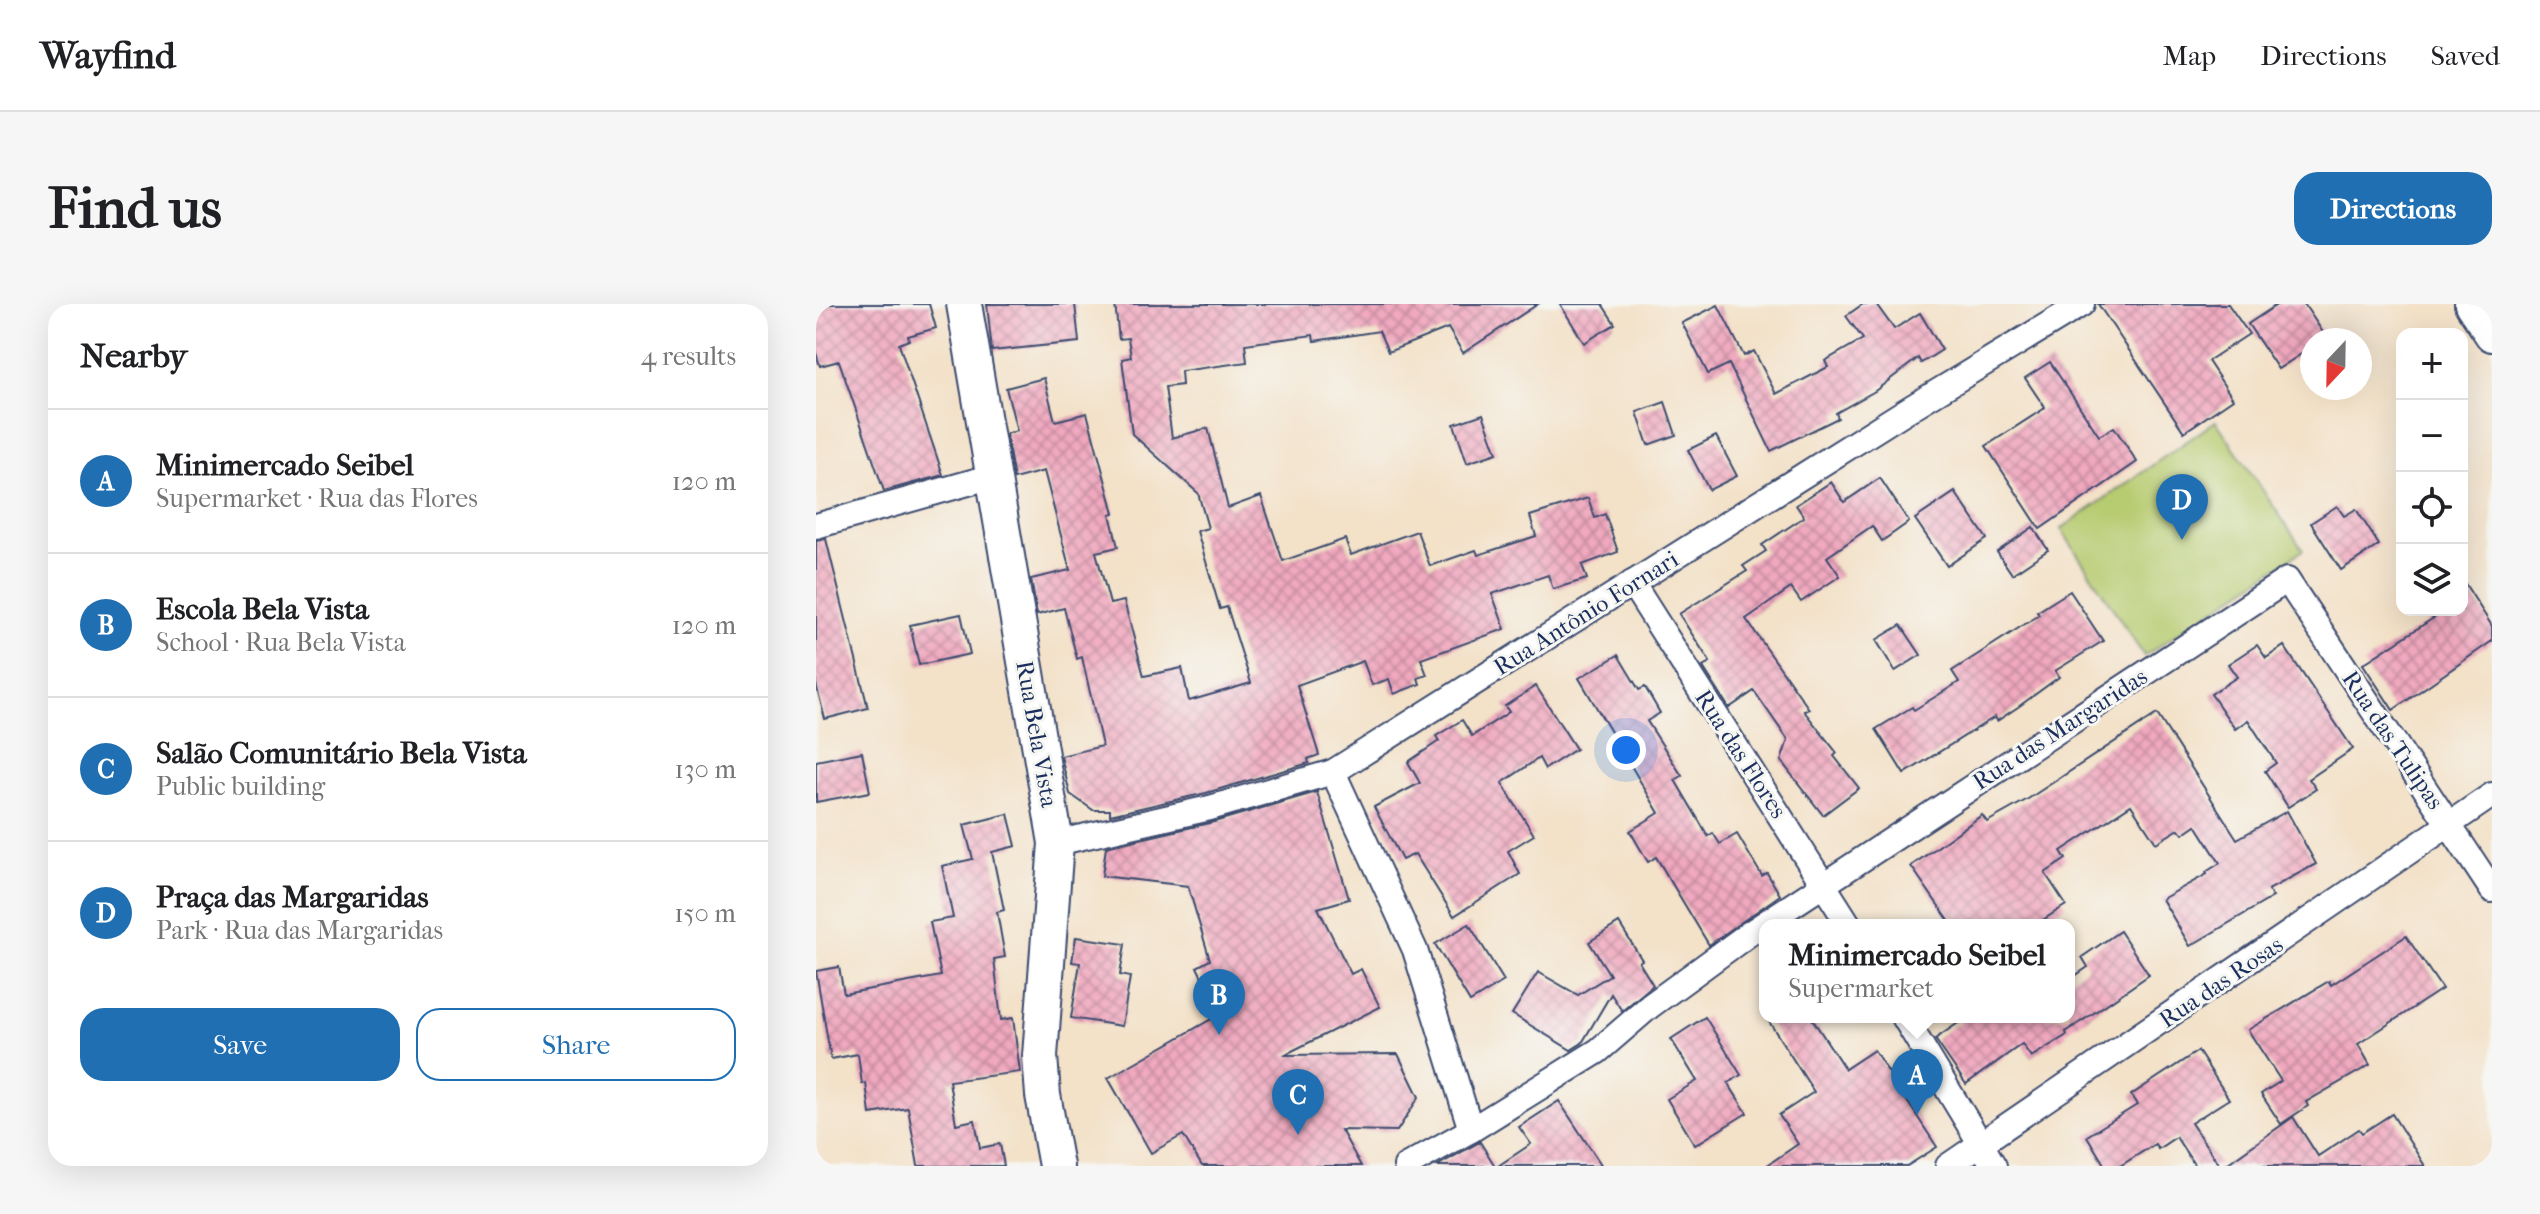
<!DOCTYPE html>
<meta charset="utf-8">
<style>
:root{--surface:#fff;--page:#f6f6f6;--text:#202124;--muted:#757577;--line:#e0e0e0;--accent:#1f6fb2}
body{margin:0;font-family:"IM FELL French Canon",serif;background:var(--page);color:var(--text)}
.controls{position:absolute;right:24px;top:24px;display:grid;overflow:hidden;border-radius:16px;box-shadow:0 8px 32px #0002}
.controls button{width:72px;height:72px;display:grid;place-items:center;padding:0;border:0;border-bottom:2px solid var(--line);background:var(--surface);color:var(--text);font:40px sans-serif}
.compass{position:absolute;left:1484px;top:24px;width:72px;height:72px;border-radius:50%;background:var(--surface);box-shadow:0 8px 32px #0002;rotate:202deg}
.you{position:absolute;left:810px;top:446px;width:28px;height:28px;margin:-20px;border:6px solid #fff;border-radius:50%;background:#1a73e8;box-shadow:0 0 0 12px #1a73e833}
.badge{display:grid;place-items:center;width:52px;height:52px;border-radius:50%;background:var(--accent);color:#fff;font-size:26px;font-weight:700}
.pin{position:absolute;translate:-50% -66px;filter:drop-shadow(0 2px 4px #0008)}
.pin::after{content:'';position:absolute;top:42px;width:28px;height:24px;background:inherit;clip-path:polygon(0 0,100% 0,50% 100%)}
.popup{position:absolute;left:943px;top:615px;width:316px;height:104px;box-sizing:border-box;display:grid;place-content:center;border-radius:16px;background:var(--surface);filter:drop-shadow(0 2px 6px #0005);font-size:26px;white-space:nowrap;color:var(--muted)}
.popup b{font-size:30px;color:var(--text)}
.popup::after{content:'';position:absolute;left:50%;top:100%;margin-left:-16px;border:16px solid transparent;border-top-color:var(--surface)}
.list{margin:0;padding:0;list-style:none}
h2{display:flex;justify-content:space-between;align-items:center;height:104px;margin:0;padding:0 32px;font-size:34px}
h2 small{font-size:26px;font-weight:400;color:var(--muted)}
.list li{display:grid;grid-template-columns:52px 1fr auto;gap:24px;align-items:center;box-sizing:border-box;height:144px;padding:0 32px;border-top:2px solid var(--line)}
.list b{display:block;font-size:30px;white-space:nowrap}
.list p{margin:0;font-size:26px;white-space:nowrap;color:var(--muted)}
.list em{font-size:26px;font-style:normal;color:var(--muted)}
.actions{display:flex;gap:16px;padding:24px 32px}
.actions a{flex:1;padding:18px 0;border:2px solid var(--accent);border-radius:24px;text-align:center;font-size:28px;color:var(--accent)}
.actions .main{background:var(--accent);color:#fff}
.icon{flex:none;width:44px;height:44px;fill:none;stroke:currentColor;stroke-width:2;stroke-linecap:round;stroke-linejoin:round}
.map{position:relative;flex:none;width:1676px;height:862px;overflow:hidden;border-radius:24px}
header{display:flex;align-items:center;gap:48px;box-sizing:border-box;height:112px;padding:0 40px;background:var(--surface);border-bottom:2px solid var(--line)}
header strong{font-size:38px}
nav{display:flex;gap:44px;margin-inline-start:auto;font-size:28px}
.intro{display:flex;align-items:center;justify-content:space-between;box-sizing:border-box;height:192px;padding:0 48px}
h1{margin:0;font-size:56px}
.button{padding:20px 36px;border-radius:24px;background:var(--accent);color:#fff;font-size:28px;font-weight:700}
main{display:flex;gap:48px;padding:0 48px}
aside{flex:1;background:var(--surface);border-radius:24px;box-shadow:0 8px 32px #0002}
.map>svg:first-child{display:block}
.park{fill:#b7cb6f;stroke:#697d66;stroke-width:2}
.building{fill:url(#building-cross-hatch)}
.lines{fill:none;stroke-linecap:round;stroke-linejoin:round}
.minor-casing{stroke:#3b4a6e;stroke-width:28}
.secondary-casing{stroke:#3b4a6e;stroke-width:38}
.minor{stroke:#fff;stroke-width:24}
.secondary{stroke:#fff;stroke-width:34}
.labels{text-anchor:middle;stroke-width:6;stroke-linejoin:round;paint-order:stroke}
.street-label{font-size:24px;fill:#1b2f5e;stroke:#f6f6f2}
</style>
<header>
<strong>Wayfind</strong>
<nav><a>Map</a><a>Directions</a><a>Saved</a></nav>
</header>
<div class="intro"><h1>Find us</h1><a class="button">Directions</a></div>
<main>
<aside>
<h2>Nearby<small>4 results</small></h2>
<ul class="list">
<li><span class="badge">A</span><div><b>Minimercado Seibel</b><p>Supermarket · Rua das Flores</p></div><em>120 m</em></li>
<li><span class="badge">B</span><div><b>Escola Bela Vista</b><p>School · Rua Bela Vista</p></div><em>120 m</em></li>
<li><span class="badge">C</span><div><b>Salão Comunitário Bela Vista</b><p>Public building</p></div><em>130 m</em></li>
<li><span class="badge">D</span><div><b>Praça das Margaridas</b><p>Park · Rua das Margaridas</p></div><em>150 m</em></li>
</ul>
<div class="actions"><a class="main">Save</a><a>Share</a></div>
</aside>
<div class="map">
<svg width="1676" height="862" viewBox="0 0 1676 862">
<defs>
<pattern id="building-cross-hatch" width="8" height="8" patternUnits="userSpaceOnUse" patternTransform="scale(2)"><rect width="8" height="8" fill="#f1a9bf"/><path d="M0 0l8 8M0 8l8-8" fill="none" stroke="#c28a9e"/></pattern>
</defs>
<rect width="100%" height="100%" fill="#f6f6f2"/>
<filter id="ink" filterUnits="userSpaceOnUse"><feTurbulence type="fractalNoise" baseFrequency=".0125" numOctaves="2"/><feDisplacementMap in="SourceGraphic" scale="16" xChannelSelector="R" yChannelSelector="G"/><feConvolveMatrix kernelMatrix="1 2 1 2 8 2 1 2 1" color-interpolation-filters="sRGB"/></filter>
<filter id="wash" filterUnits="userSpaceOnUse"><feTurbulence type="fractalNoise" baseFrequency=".006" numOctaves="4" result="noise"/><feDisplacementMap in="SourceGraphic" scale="32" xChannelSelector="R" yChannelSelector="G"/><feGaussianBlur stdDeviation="1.8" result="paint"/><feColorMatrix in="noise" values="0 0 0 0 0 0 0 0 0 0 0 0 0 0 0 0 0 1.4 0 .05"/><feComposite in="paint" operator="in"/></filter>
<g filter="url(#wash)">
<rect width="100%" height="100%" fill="#f3e1c8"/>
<path class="park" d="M1400,117L1487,246L1328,352L1245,225Z"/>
<g id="blocks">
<g class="building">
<path d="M0,0H113L120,24L92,32L93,36L83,40L127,171L68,187L23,57L4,62L0,49Z"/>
<path d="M171,0H259L263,38L176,47Z"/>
<path d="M299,0H722L647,49L632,24L572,48L563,27L498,37L497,31L429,40L431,58L365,67L366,81L349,83L356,134L392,124L412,204L445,192L467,257L529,235L535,251L601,227L614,262L660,246L662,251L720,232L714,212L772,194L779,214L789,210L802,248L766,261L771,275L737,285L732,271L676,290L689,325L605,355L611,371L602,374L604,380L578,390L573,375L556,381L547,357L481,381L503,451L492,455L493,459L390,489L294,511V506H277L254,490L245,452L286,442L266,353L261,355L248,304L221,311L215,275L254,266L228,167L198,175L190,130L201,127L190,84L228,74L239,117L271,109L298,209L294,210L302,243L280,248L294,300L308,297L328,372L366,364L373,397L435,379L411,303L404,305L381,227L392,224L382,189L316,130L306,55L315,53L312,34L303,35Z"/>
<path d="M744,0H786L799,20L768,39Z"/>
<path d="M1047,0H1060L1078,25L1104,9L1126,46L1105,59L1102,54L1059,87L1020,109L1022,114L955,147L913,60L892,70L866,19L902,1L928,52L938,47L960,90L1012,63L1009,57L1047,35L1030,12Z"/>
<path d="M1282,0H1412L1433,30L1392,57L1417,95L1368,128Z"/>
<path d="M1462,0H1488L1510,33L1496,36V43L1462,65L1432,20Z"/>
<path d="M1234,58L1283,132L1298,123L1321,158L1224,225L1170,142L1229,104L1209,74Z"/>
<path d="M849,98L860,131L832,141L821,108Z"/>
<path d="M667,110L681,149L651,159L638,120Z"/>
<path d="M900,132L921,172L893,186L872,146Z"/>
<path d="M1064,174L1093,218L1066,237L1056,222L1011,253L1024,272L985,298L975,284L930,315L993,405L988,407L1021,449L1018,452L1043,484L1007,511L965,457L972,436L938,387L913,404L887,363L894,358L863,310L931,267L927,262L950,247L946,241L988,213L980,201L1015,178L1028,198Z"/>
<path d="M1139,188L1171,235L1131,262L1099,215Z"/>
<path d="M1521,202L1528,212L1540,205L1563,241L1525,266L1495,219Z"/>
<path d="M1217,223L1232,246L1196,270L1181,248Z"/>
<path d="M10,235L52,404L9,415L0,380V237Z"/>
<path d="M1646,275L1676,322V337L1577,406L1547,360L1630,306H1646Z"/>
<path d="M1254,287L1287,337L1239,367L1243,373L1202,403L1181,417L1179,413L1088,470L1060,425L1096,403L1098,406L1143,378L1136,367L1223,311L1221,308Z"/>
<path d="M145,310L154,350L103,361L94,321Z"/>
<path d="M1085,321L1105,351L1079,367L1060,336Z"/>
<path d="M1441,341L1450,354L1468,342L1537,445L1493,475L1500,485L1472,503L1449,467L1460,459L1432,416L1419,425L1395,390L1421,373L1412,360Z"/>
<path d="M802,351L823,386L829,383L844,409L831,417L866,472L859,476L892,532L897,529L904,540L921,530L946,572L951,569L964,591L893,641L840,553L832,558L814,527L843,509L763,374Z"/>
<path d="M720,382L760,445L729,465L723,454L686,479L718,531L692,547L704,570L638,612L599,550L586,556L558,503L604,479L592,458L623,437L620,432L646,416L656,432L693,408L689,402Z"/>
<path d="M1341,410L1421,535L1471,507L1500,560L1452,586L1457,593L1374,642L1346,595L1391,570L1390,568L1404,559L1380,521L1367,530L1363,525L1340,539L1315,501L1245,547L1250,555L1229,569L1250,601L1219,621H1136L1095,562L1166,511L1171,518L1212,495Z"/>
<path d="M46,448L54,488L0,498V457Z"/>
<path d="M501,488L533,595L502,604L535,670L545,665L564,703L468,751L582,750L603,793L581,827L525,826L545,862H386L367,831L335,849L292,774L404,710L381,663L394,656L372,582L286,572L290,543L398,518Z"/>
<path d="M192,510L200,542L176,548L188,606L181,608L189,653L178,655L185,716L197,714L204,768L133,777L140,820L159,816L164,844L184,840L188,862H102L92,804L54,810L50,779L46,780L42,750L15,755L0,667L23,663L28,690L125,672L114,618L137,614L126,562L157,555L148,521Z"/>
<path d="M803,619L826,656L823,658L837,681L806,707L795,690L766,739L755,746L696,710L722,668L762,691L794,671L773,638Z"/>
<path d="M653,620L688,677L654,698L619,640Z"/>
<path d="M1304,627L1333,671L1250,728L1251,731L1215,753L1206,740L1150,780L1119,735L1151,713H1253V676L1272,663L1266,653Z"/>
<path d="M1590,632L1626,685L1542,740L1554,761L1490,798L1492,802L1465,820L1445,790L1465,777L1432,726L1513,677L1515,681Z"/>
<path d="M260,633L309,640L304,671L314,673L306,722L255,714L264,659L256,658Z"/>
<path d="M889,713L925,771L912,779L931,809L879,841L851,795L881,777L855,735Z"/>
<path d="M950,713H995L1029,765L1058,746L1121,843L1091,862H950L982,840L963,811L998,788Z"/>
<path d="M1382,747L1413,795L1375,819L1404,862H1379L1360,833L1342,845L1339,840L1304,862H1289L1271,832L1321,801L1315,791Z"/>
<path d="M743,797L786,862H682L715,840L703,823Z"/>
<path d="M1576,810L1609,862H1408L1477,813L1502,852L1543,825L1546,829Z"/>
<path d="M664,838L679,862H621L662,839Z"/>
</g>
</g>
</g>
<g filter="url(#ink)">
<use href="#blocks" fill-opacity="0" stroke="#3b4a6e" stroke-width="2"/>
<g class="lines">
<defs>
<g id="minor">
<path d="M0,222L177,172"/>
<path d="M816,279L1033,621"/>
<path d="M517,468L599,646L655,826"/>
<path d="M240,539L394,504L517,468L1088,108L1266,0"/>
<path d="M1088,713L1178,862"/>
<path d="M590,862L655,826L782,747L834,702L934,629L1471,276L1676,586"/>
<path d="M1132,862L1676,491"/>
</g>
<g id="secondary">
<path d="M148,0L240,539L224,752L227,791L240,862"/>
<path d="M1656,0L1676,30"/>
</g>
</defs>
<use href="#minor" class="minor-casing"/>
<use href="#secondary" class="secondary-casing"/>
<use href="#minor" class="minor"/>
<use href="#secondary" class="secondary"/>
</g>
</g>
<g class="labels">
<g class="street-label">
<text transform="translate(770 309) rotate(-32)" y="8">Rua Antônio Fornari</text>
<text transform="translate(1244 425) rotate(-33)" y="8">Rua das Margaridas</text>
<text transform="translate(221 430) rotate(80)" y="8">Rua Bela Vista</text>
<text transform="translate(1577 436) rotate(56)" y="8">Rua das Tulipas</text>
<text transform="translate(925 450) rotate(57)" y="8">Rua das Flores</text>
<text transform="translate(1405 678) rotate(-34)" y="8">Rua das Rosas</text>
</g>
</g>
</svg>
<div class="controls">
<button>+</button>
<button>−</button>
<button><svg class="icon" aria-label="locate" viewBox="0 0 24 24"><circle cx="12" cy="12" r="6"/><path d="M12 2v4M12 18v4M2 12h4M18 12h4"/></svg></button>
<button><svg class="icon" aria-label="layers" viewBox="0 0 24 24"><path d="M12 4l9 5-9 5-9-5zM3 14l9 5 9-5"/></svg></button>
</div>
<svg class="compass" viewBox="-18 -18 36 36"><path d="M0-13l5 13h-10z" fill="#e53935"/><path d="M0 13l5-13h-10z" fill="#757577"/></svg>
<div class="you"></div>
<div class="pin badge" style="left:1101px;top:811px">A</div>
<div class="popup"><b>Minimercado Seibel</b>Supermarket</div>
<div class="pin badge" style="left:403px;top:731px">B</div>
<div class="pin badge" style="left:482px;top:831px">C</div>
<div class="pin badge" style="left:1366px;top:236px">D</div>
</div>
</main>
